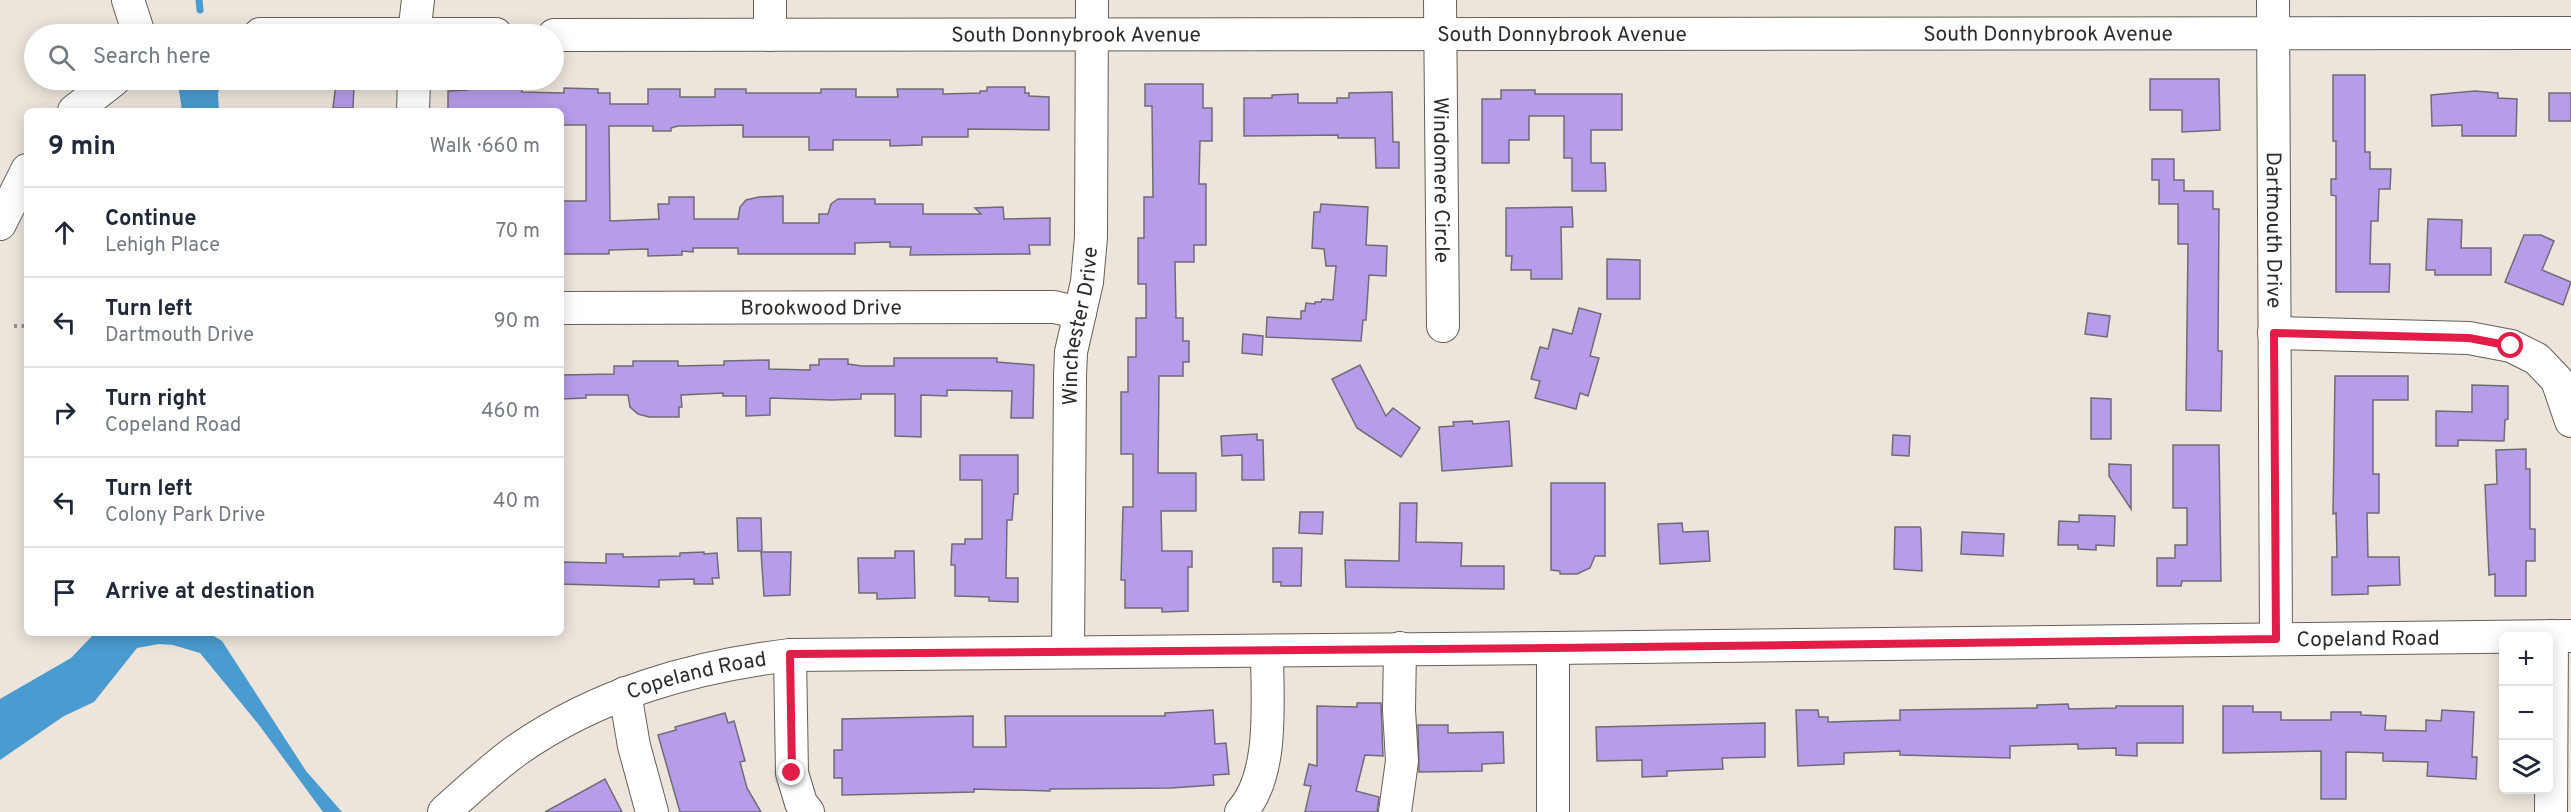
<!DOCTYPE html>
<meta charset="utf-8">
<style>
:root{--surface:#fff;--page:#f6f6f7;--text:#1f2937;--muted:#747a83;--line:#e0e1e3}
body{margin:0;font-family:Overpass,sans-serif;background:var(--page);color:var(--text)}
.controls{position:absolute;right:18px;bottom:18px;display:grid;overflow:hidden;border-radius:9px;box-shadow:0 3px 15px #0003}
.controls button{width:54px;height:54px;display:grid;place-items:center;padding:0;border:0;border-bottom:2px solid var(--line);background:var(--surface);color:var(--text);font:30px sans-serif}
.stop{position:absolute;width:18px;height:18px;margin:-14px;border:4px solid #e11d48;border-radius:50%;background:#fff}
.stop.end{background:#e11d48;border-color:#fff;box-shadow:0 2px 6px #0008}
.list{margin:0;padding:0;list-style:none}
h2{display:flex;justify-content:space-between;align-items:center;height:78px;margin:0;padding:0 24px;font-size:26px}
h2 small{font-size:20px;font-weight:400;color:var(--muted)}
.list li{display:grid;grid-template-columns:39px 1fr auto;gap:18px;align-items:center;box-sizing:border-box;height:90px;padding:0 24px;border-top:2px solid var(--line)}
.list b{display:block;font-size:22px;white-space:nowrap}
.list p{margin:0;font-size:20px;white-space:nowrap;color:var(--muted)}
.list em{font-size:20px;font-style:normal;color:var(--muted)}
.icon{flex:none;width:33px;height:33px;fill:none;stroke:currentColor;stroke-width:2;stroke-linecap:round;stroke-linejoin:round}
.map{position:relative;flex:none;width:2571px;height:812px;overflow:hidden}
.search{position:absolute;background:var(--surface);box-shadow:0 3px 15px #0003;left:24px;top:24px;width:540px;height:66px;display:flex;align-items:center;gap:15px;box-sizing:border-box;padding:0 21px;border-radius:33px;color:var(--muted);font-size:22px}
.panel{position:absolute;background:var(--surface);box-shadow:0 3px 15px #0003;left:24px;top:108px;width:540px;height:528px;border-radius:9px}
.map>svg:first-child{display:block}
.water{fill:#4a9bd0}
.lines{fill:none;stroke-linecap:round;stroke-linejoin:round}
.stream{stroke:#4a9bd0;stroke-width:7}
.building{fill:#b79cea;stroke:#6f6c76;stroke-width:1.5}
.minor-casing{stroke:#655f57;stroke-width:34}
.path{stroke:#95908a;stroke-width:4;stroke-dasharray:3 4.5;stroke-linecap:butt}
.minor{stroke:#fff;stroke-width:32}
.route{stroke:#e11d48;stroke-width:8}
.labels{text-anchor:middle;stroke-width:6;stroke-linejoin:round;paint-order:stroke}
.street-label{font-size:21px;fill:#2e2c28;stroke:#ede5dc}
</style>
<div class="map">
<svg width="2571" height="812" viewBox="0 0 2571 812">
<rect width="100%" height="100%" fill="#ede5dc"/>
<g class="water">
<path d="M189,80H221L218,94L219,111H182L178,83Z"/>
<path d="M95,633H209L222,641L306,771L342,812H323L259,725L200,653L173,645L159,644L137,648L94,702L64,716L0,760V699L71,658Z"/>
</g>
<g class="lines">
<path class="stream" d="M199,0L200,10"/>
</g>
<g class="building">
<path d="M2333,75H2365V152H2370V169H2391L2390,189H2379L2378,221H2371L2370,264H2390L2389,292H2336V196L2331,195V179H2336V141H2333Z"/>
<path d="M2150,79H2219L2220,130L2182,132V110H2150Z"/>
<path d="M336,84L354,85L353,108H333Z"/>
<path d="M1145,84H1203V108H1212V141H1200L1199,184H1206V245H1194V262H1175L1176,318H1183V341H1189V362H1183V376H1159L1158,473H1196V511H1161L1162,551H1192V567H1188V611L1162,612V608H1125V580H1121L1123,507H1133V454H1121V392H1128V357H1136V318H1146V284H1138V238H1144V197H1153L1152,106H1145Z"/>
<path d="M468,87H522V92L564,93V88L598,89V93H610V104H648V89H680V97H715V89H746V93H821V89H856V97H898L897,89H943V94L980,93V91H987V87H1025V93H1029V96L1049,97V130L968,129V137H922V145L890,146V140H833V150H809V137H743V125L678,126L671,128V131H653V126H609L610,221L659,219L658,204H669V197H694V219H738L740,207L746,200L759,197L783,196V223H819V214H828L831,204L838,199H875V204H923V214H981L975,208L1003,207L1004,219L1050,218V245H1029L1030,254L910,255L911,247H890V242L855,243V254H738V248H693V252L682,251V255L648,256V249L609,250V254H561V201H586V125H561V111H448V91L468,90Z"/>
<path d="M1501,90H1535V94H1622V130H1591V163H1605L1606,191H1572V158H1564V116H1529V140H1509V163H1482V99H1501Z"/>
<path d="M2475,91L2498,93V98L2517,99L2516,136H2462V125L2432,126L2431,95Z"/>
<path d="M1392,92L1393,142H1399V168H1376L1375,138H1338V135L1244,136V98H1272V95L1298,94V103H1337V98H1349V93Z"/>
<rect x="2549" y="93" width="22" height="28"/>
<path d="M2152,159H2174V180H2184V191H2213V209H2219L2218,351H2222L2221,411L2186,410L2188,244H2178V204H2159V180H2152Z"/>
<path d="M1321,204L1368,207L1366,245L1387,246L1386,276L1369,275L1366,320H1363L1361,341L1266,337L1267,317L1301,319V311H1305L1306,303L1315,304V302H1321L1322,299L1333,300L1336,266H1326L1324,249L1312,248L1314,212H1320Z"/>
<path d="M1572,207L1573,227H1561L1562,279H1531V270H1511L1512,256H1506V208Z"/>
<path d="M2428,219L2462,220L2461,248H2491V275H2435V270H2426Z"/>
<path d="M2524,235H2541L2554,241L2542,270L2571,282L2563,305L2505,282Z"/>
<path d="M1607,259L1640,260V299H1607Z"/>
<path d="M1579,308L1601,314L1590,356L1599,358L1588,396L1580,393L1576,409L1535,398L1540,381L1531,379L1540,347L1548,349L1553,329L1572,334Z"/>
<path d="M2088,313L2110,316L2107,337L2085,334Z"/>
<path d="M1243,334L1263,336L1262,355L1242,353Z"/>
<path d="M894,358H997V362L1034,365L1033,418H1011L1012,391L947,390V396L921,395V437L895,436V394H861V399L832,400L770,398V415L746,416V396H723V393L681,395L682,407H679V417H649L638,414L630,407L628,395H586V398L561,399V375L614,374V366H633V361H678V366L724,365V361L769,360V369L810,370V365H819V359H848V364L862,366H894Z"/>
<path d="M1360,365L1386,416L1393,408L1420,428L1401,457L1357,428L1332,379Z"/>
<path d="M2335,376H2408V400H2373V474H2379V513H2367L2368,557H2399L2400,585L2368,586V594L2332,595V557H2337L2336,513L2333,514Z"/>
<path d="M2472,385L2508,386V419L2505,420L2504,441L2458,440V446H2436V411L2472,412Z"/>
<path d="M2091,398L2111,399V439H2091Z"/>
<path d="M1472,421L1473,424L1509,421L1512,466L1442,471L1439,427L1454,426L1453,422Z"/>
<path d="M1257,434V440H1263L1264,480H1242V455L1222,456L1221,436Z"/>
<path d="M1893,435L1910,436L1909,456L1892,455Z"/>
<path d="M2173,445H2219L2221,581H2182L2181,586H2157V558H2175V545H2187V508H2173Z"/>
<path d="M2526,449V469H2530V529H2535V561H2526V596H2495V574L2489,575L2485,485L2497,484L2496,450Z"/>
<path d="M960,455H1018V494H1014L1012,520H1007L1006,578H1018V602L989,601V597L955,596V565H951L952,544H965V539H982V480H960Z"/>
<path d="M2109,464L2131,465V509L2109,476Z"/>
<path d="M1551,483H1605V556H1595L1590,568L1577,574H1560V571L1551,570Z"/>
<path d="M1400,503H1417L1416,542L1462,543L1461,566H1504V589L1346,587L1345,560L1399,561Z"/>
<path d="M1300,512H1323L1322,534L1299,533Z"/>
<path d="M2079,515L2115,516L2114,546L2096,545V550L2078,549V545H2058L2059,521L2079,522Z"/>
<path d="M737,518H761L762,551H738Z"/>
<path d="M1682,523L1683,532L1708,531L1710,561L1660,564L1658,524Z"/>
<path d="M1895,527H1920L1921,530L1922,571L1894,569Z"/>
<path d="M1962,532L2004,534L2003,556L1961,554Z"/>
<path d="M1273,548H1302L1301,586H1281V582H1273Z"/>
<path d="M895,551H914L915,598L877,599V593H859L858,558H895Z"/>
<path d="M704,552V554L717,553L719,578H712L713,584H694V579L659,580V587L561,584V562L606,563V554H623V557L680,556V553Z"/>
<path d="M761,552H791L790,595L764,596Z"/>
<path d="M1357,703H1381L1383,756L1365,755L1356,791L1379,797L1377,812H1305L1311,786L1304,785L1309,764L1317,766V706L1357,707Z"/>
<path d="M2068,704L2069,709L2116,708V706H2183V743H2137V756L2116,755V748L2078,749V744L2010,746V758L1900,755V751L1844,753V764L1798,766L1796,710H1818L1819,717H1828V722L1900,720V710L2037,708V705Z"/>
<path d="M2223,706H2253V712H2281V720H2331V712H2361V715L2386,716L2385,730L2426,731V720L2441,721L2442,710L2474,712L2472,757H2477L2476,779L2427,776L2428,762L2383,761V753L2346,752V799H2321V751L2223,753Z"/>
<path d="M1213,710L1215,744L1226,743L1229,774L1213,775L1214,785L1171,788L1050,789V791L974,789V792L842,795V778H834V750H842V719L973,716V747H1006L1005,716H1165V713Z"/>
<path d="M725,713L728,723L734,721L745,761L740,762L747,788L761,812H680L658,735L676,730L675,727Z"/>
<path d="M1765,723V757L1722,758L1723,769L1667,771V776L1642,777V760L1597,761L1596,727Z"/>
<path d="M1418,725H1448V733L1503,732L1504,763L1482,764V771L1419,772Z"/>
<path d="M605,779L622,812H545Z"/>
</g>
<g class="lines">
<defs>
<g id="minor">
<path d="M128,0L139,34"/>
<path id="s1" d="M1440,0L1443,326"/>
<path id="s2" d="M2273,0L2276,639"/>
<path d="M260,34H496"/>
<path d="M414,34L418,0"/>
<path id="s3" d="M554,35L2571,33"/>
<path d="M770,35V0"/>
<path d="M74,111L114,80"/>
<path d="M413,111L414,80"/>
<path d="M0,224L27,170"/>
<path id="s4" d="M561,308L1054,307L1080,313"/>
<path d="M2274,333L2469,338L2511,346L2537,359L2557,380L2571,421"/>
<path d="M1553,648V812"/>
<path id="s5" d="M1068,652L1070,376L1071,352L1087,282L1091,237L1092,0"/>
<path d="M790,655L792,773L801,803L808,812"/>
<path d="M625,693L634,746L652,812"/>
<path id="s6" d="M444,812C467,791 491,769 517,750C599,693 692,667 790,655L1553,648L2571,636"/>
<path d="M1241,812C1275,775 1267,699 1267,651"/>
<path d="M1395,812L1402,761L1399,710L1400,648"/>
<path d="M2551,812L2552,636"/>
</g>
</defs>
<use href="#minor" class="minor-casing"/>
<path class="path" d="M14,326H27"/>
<use href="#minor" class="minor"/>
</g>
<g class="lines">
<path class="route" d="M792,773L790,654L1553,648L2276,639L2274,333L2469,338L2511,346"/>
</g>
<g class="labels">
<g class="street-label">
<text dy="7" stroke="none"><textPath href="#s3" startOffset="1008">South Donnybrook Avenue</textPath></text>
<text dy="7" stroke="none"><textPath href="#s3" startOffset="1494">South Donnybrook Avenue</textPath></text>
<text dy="7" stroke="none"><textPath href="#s3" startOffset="522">South Donnybrook Avenue</textPath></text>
<text dy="7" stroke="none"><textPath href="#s1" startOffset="180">Windomere Circle</textPath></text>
<text dy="7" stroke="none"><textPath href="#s2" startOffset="230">Dartmouth Drive</textPath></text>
<text dy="7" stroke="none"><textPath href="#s4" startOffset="260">Brookwood Drive</textPath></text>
<text dy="7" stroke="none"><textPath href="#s5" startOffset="327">Winchester Drive</textPath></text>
<text dy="7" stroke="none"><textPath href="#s6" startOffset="1966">Copeland Road</textPath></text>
<text dy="7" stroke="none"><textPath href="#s6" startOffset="292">Copeland Road</textPath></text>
</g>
</g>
</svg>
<div class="controls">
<button>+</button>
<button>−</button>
<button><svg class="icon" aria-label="layers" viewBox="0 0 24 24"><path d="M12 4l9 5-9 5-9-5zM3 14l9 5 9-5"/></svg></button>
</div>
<div class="stop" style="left:2511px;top:346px"></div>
<div class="stop end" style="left:792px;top:773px"></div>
<div class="search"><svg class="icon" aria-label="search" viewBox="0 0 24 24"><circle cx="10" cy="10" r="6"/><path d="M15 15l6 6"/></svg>Search here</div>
<section class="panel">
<h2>9 min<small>Walk · 660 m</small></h2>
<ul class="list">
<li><svg class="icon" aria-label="ahead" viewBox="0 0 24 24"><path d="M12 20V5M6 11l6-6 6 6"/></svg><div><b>Continue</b><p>Lehigh Place</p></div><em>70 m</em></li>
<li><svg class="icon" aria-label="left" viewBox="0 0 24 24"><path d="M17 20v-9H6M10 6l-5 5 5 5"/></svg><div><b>Turn left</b><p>Dartmouth Drive</p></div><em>90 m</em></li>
<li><svg class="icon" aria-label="right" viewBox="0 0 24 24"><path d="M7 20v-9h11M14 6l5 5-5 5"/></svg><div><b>Turn right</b><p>Copeland Road</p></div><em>460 m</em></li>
<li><svg class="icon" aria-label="left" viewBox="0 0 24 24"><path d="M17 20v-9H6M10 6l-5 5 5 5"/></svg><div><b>Turn left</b><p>Colony Park Drive</p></div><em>40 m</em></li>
<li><svg class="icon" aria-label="arrive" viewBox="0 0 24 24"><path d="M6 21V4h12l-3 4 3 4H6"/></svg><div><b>Arrive at destination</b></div></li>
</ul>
</section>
</div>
